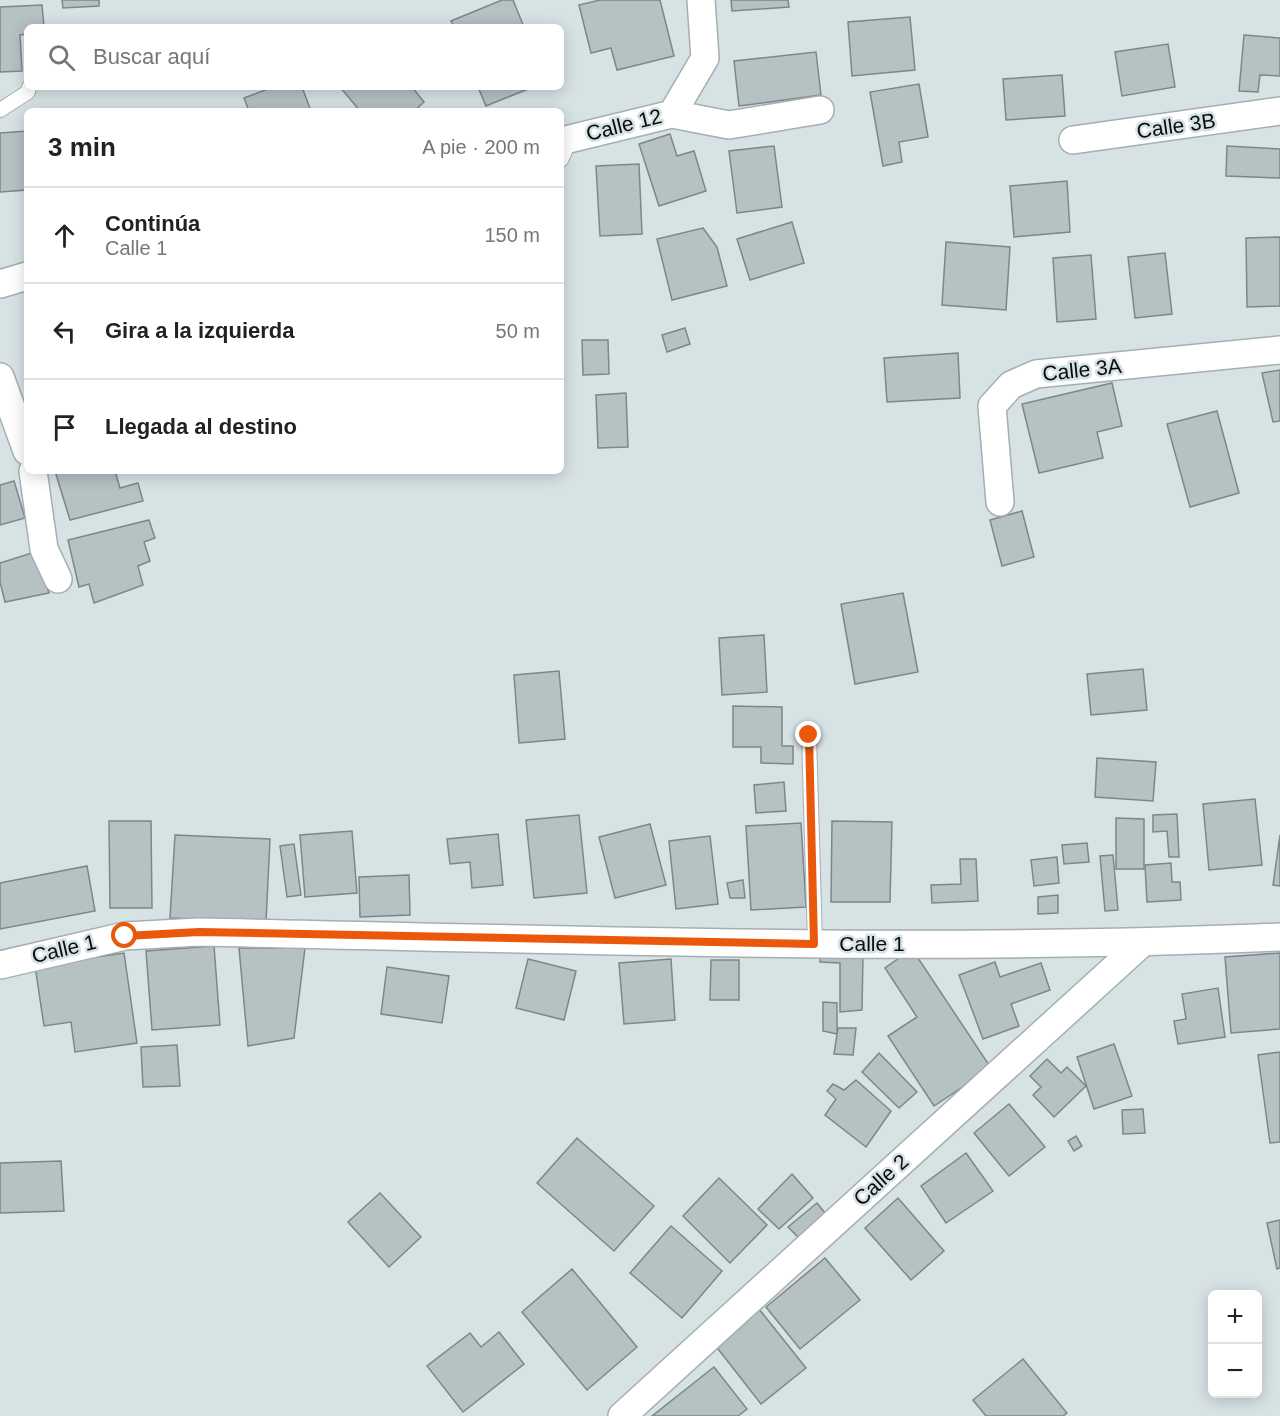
<!DOCTYPE html>
<html lang="es">
<meta charset="utf-8">
<style>
:root{--surface:#fff;--page:#f6f6f6;--text:#222;--muted:#767676;--line:#e0e0e0}
body{margin:0;font-family:Arial,sans-serif;background:var(--page);color:var(--text)}
.controls{position:absolute;right:18px;bottom:18px;display:grid;overflow:hidden;border-radius:9px;box-shadow:0 3px 15px #0003}
.controls button{width:54px;height:54px;display:grid;place-items:center;padding:0;border:0;border-bottom:2px solid var(--line);background:var(--surface);color:var(--text);font:30px sans-serif}
.stop{position:absolute;width:18px;height:18px;margin:-14px;border:4px solid #ea580c;border-radius:50%;background:#fff}
.stop.end{background:#ea580c;border-color:#fff;box-shadow:0 2px 6px #0008}
.list{margin:0;padding:0;list-style:none}
h2{display:flex;justify-content:space-between;align-items:center;height:78px;margin:0;padding:0 24px;font-size:26px}
h2 small{font-size:20px;font-weight:400;color:var(--muted)}
.list li{display:grid;grid-template-columns:39px 1fr auto;gap:18px;align-items:center;box-sizing:border-box;height:96px;padding:0 24px;border-top:2px solid var(--line)}
.list b{display:block;font-size:22px;white-space:nowrap}
.list p{margin:0;font-size:20px;white-space:nowrap;color:var(--muted)}
.list em{font-size:20px;font-style:normal;color:var(--muted)}
.icon{flex:none;width:33px;height:33px;fill:none;stroke:currentColor;stroke-width:2;stroke-linecap:round;stroke-linejoin:round}
.map{position:relative;flex:none;width:1280px;height:1416px;overflow:hidden}
.search{position:absolute;background:var(--surface);box-shadow:0 3px 15px #0003;left:24px;top:24px;width:540px;height:66px;display:flex;align-items:center;gap:15px;box-sizing:border-box;padding:0 21px;border-radius:9px;color:var(--muted);font-size:22px}
.panel{position:absolute;background:var(--surface);box-shadow:0 3px 15px #0003;left:24px;top:108px;width:540px;height:366px;border-radius:9px}
.map>svg:first-child{display:block}
.building{fill:#b6c1c3;stroke:#7d878a;stroke-width:1.5}
.lines{fill:none;stroke-linecap:round;stroke-linejoin:round}
.service-casing{stroke:#a5afb2;stroke-width:16}
.minor-casing{stroke:#a5afb2;stroke-width:30}
.service{stroke:#fff;stroke-width:14}
.minor{stroke:#fff;stroke-width:27}
.route{stroke:#ea580c;stroke-width:8}
.labels{text-anchor:middle;stroke-width:5;stroke-linejoin:round;paint-order:stroke}
.street-label{font-size:21px;fill:#090c0d;stroke:#d7e2e5}
</style>
<div class="map">
<svg width="1280" height="1416" viewBox="0 0 1280 1416">
<rect width="100%" height="100%" fill="#d7e2e5"/>
<g class="building">
<path d="M62,0H99V6L63,8Z"/>
<path d="M502,0H513L524,27H454L451,21Z"/>
<path d="M600,0H660L674,56L617,70L611,48L591,53L579,5Z"/>
<path d="M731,0H788L789,7L732,11Z"/>
<path d="M42,5L44,27H27V34L20,35L22,71L0,72V7Z"/>
<path d="M910,17L915,70L852,76L848,22Z"/>
<path d="M1244,35L1280,38V76L1260,75L1258,92L1239,91Z"/>
<path d="M1168,44L1175,87L1122,96L1115,52Z"/>
<path d="M816,52L821,95L739,106L734,61Z"/>
<path d="M1062,75L1065,116L1006,120L1003,79Z"/>
<path d="M919,84L928,137L899,142L902,162L883,166L870,92Z"/>
<path d="M273,87H302L311,111H249L244,98Z"/>
<path d="M340,87H412L424,102L414,111H360Z"/>
<path d="M478,87H533L486,106Z"/>
<path d="M27,131V190L0,192V133Z"/>
<path d="M670,134L677,156L694,151L706,191L659,206L639,144Z"/>
<path d="M774,146L782,207L737,213L729,151Z"/>
<path d="M1227,146L1280,149V178L1226,176Z"/>
<path d="M639,164L642,234L600,236L596,166Z"/>
<path d="M1067,181L1070,232L1014,237L1010,186Z"/>
<path d="M792,222L804,263L750,280L737,239Z"/>
<path d="M703,228L717,247L727,286L672,300L657,239Z"/>
<path d="M1280,237V306L1247,307L1246,238Z"/>
<path d="M946,242L1010,247L1006,310L942,305Z"/>
<path d="M1165,253L1172,314L1135,318L1128,257Z"/>
<path d="M1091,255L1096,319L1057,322L1053,258Z"/>
<path d="M685,328L690,344L667,352L662,335Z"/>
<path d="M582,340H608L609,374L583,375Z"/>
<path d="M958,353L960,398L887,402L884,358Z"/>
<path d="M1280,370V421L1273,422L1262,373Z"/>
<path d="M1112,383L1122,426L1097,432L1103,458L1039,473L1022,404Z"/>
<path d="M626,393L628,447L598,448L596,395Z"/>
<path d="M1217,411L1239,493L1190,507L1167,424Z"/>
<path d="M55,471H115L120,488L138,483L143,501L70,520Z"/>
<path d="M14,481L25,518L0,525V485Z"/>
<path d="M1022,511L1034,557L1002,566L990,520Z"/>
<path d="M149,520L155,538L144,542L150,561L138,566L143,585L94,603L89,584L79,587L68,540Z"/>
<path d="M35,552L49,593L5,602L0,582V563Z"/>
<path d="M903,593L918,672L855,684L841,604Z"/>
<path d="M764,635L767,692L722,695L719,638Z"/>
<path d="M1143,669L1147,710L1091,715L1087,674Z"/>
<path d="M559,671L565,739L519,743L514,675Z"/>
<path d="M733,706L782,707V746H793V764L761,763V747H733Z"/>
<path d="M1097,758L1156,762L1153,801L1095,797Z"/>
<path d="M784,782L786,811L756,813L754,785Z"/>
<path d="M1255,799L1262,865L1209,870L1203,804Z"/>
<path d="M1177,814L1179,857H1169L1167,831L1153,832V815Z"/>
<path d="M579,815L587,893L534,898L526,820Z"/>
<path d="M1116,818L1144,819V869H1116Z"/>
<path d="M109,821H151L152,908H110Z"/>
<path d="M832,821L892,822L890,902H831Z"/>
<path d="M801,823L806,907L751,910L746,826Z"/>
<path d="M650,824L666,885L615,898L599,837Z"/>
<path d="M352,831L357,893L305,897L300,835Z"/>
<path d="M498,834L503,885L472,888L470,862L450,864L447,839Z"/>
<path d="M175,835L270,839L266,922L170,918Z"/>
<path d="M1280,835V886L1273,885Z"/>
<path d="M710,836L718,904L676,909L669,841Z"/>
<path d="M1087,843L1089,862L1064,864L1062,845Z"/>
<path d="M294,844L301,895L287,897L280,846Z"/>
<path d="M1113,855L1118,910L1105,911L1100,856Z"/>
<path d="M1057,857L1059,883L1034,886L1031,860Z"/>
<path d="M960,859H976L978,901L932,903L931,885L961,884Z"/>
<path d="M1171,863L1172,882H1180L1181,900L1147,902L1145,865Z"/>
<path d="M87,866L95,911L0,929V883Z"/>
<path d="M409,875L410,915L360,917L359,877Z"/>
<path d="M743,880L745,898H730L727,883Z"/>
<path d="M1058,895V913L1038,914V897Z"/>
<path d="M214,946L220,1025L152,1030L146,951Z"/>
<path d="M239,948H305L294,1038L248,1046Z"/>
<path d="M912,949L991,1068L934,1106L888,1036L917,1017L885,968Z"/>
<path d="M821,950L863,955L862,1010L840,1012V963L820,962Z"/>
<path d="M124,953L137,1043L75,1052L71,1022L44,1026L35,966Z"/>
<path d="M1280,953V1029L1231,1033L1225,957Z"/>
<path d="M528,959L576,971L564,1020L516,1008Z"/>
<path d="M671,959L675,1020L624,1024L619,963Z"/>
<path d="M711,960H739V1000H710Z"/>
<path d="M995,962L1000,977L1041,963L1050,990L1011,1004L1019,1026L983,1039L959,975Z"/>
<path d="M387,967L449,976L442,1023L381,1014Z"/>
<path d="M1218,988L1225,1037L1178,1044L1174,1021L1186,1019L1182,994Z"/>
<path d="M823,1002L837,1003V1034L823,1031Z"/>
<path d="M838,1028H856L853,1055L834,1054Z"/>
<path d="M1114,1044L1132,1096L1094,1109L1077,1057Z"/>
<path d="M177,1045L180,1086L143,1087L141,1047Z"/>
<path d="M1280,1052V1142L1270,1143L1258,1055Z"/>
<path d="M879,1053L917,1092L899,1108L862,1072Z"/>
<path d="M1047,1059L1061,1073L1067,1067L1086,1086L1054,1117L1033,1095L1041,1087L1030,1076Z"/>
<path d="M856,1080L891,1111L866,1147L825,1115L836,1099L827,1091L833,1084L844,1090Z"/>
<path d="M1009,1104L1045,1147L1009,1176L974,1133Z"/>
<path d="M1143,1109L1145,1133L1123,1134L1122,1110Z"/>
<path d="M1076,1136L1082,1146L1074,1151L1068,1141Z"/>
<path d="M577,1138L654,1206L614,1251L537,1183Z"/>
<path d="M966,1153L993,1191L946,1223L921,1186Z"/>
<path d="M61,1161L64,1211L0,1213V1163Z"/>
<path d="M792,1174L813,1198L779,1229L758,1209Z"/>
<path d="M719,1178L767,1225L730,1263L683,1216Z"/>
<path d="M380,1193L421,1237L389,1267L348,1222Z"/>
<path d="M898,1198L944,1251L911,1280L865,1228Z"/>
<path d="M817,1203L825,1213L799,1238L788,1227Z"/>
<path d="M1280,1220V1268L1277,1269L1267,1223Z"/>
<path d="M671,1226L722,1271L682,1318L630,1273Z"/>
<path d="M825,1258L860,1300L800,1349L766,1307Z"/>
<path d="M572,1269L637,1347L587,1390L522,1312Z"/>
<path d="M759,1309L806,1368L761,1404L715,1345Z"/>
<path d="M499,1332L524,1364L463,1412L427,1366L470,1333L481,1347Z"/>
<path d="M1023,1359L1067,1413L1063,1416H986L973,1400Z"/>
<path d="M714,1367L747,1409L738,1416H652Z"/>
</g>
<g class="lines">
<defs>
<g id="service">
<path d="M0,110L28,92L29,87"/>
<path d="M561,160L571,138"/>
<path d="M809,735L815,944"/>
</g>
<g id="minor">
<path d="M672,114L729,125L820,110"/>
<path d="M1073,140L1280,111"/>
<path d="M561,141L672,114L705,58L701,0"/>
<path d="M0,284L27,276"/>
<path d="M0,377L27,451"/>
<path d="M33,471L44,549L58,579"/>
<path d="M1000,502L992,406L1011,385L1036,374L1280,350"/>
<path d="M0,965L125,936L199,932C559,939 920,953 1280,937"/>
<path d="M622,1416L1141,944"/>
</g>
</defs>
<use href="#service" class="service-casing"/>
<use href="#minor" class="minor-casing"/>
<use href="#service" class="service"/>
<use href="#minor" class="minor"/>
</g>
<g class="lines">
<path class="route" d="M125,936L199,932L814,944L809,735"/>
</g>
<g class="labels">
<g class="street-label">
<text transform="translate(624 125) rotate(-14)" y="7">Calle 12</text>
<text transform="translate(1176 126) rotate(-8)" y="7">Calle 3B</text>
<text transform="translate(1082 370) rotate(-6)" y="7">Calle 3A</text>
<text x="872" y="951">Calle 1</text>
<text transform="translate(64 949) rotate(-13)" y="7">Calle 1</text>
<text transform="translate(881 1180) rotate(-42)" y="7">Calle 2</text>
</g>
</g>
</svg>
<div class="controls">
<button>+</button>
<button>−</button>
</div>
<div class="stop" style="left:125px;top:936px"></div>
<div class="stop end" style="left:809px;top:735px"></div>
<div class="search"><svg class="icon" aria-label="search" viewBox="0 0 24 24"><circle cx="10" cy="10" r="6"/><path d="M15 15l6 6"/></svg>Buscar aquí</div>
<section class="panel">
<h2>3 min<small>A pie · 200 m</small></h2>
<ul class="list">
<li><svg class="icon" aria-label="ahead" viewBox="0 0 24 24"><path d="M12 20V5M6 11l6-6 6 6"/></svg><div><b>Continúa</b><p>Calle 1</p></div><em>150 m</em></li>
<li><svg class="icon" aria-label="left" viewBox="0 0 24 24"><path d="M17 20v-9H6M10 6l-5 5 5 5"/></svg><div><b>Gira a la izquierda</b></div><em>50 m</em></li>
<li><svg class="icon" aria-label="arrive" viewBox="0 0 24 24"><path d="M6 21V4h12l-3 4 3 4H6"/></svg><div><b>Llegada al destino</b></div></li>
</ul>
</section>
</div>
